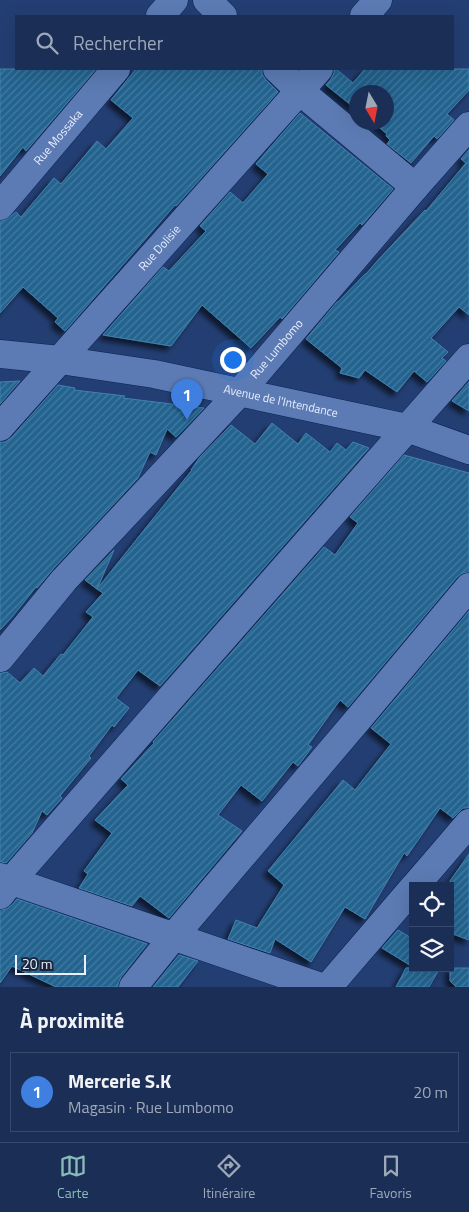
<!DOCTYPE html>
<html lang="fr">
<meta charset="utf-8">
<style>
:root{--surface:#1a2e56;--page:#273a60;--text:#f1f3f6;--muted:#9fa8b9;--line:#384a6c;--accent:#8bbbb9}
body{margin:0;font-family:"Titillium Web",sans-serif;background:var(--page);color:var(--text)}
.controls{position:absolute;right:15px;bottom:15px;display:grid;overflow:hidden;border-radius:0px;box-shadow:0 5px 20px #0002}
.controls button{width:45px;height:45px;display:grid;place-items:center;padding:0;border:0;border-bottom:1px solid var(--line);background:var(--surface);color:var(--text);font:25px sans-serif}
.compass{position:absolute;left:349px;top:85px;width:45px;height:45px;border-radius:50%;background:var(--surface);box-shadow:0 5px 20px #0002;rotate:170deg}
.scale{position:absolute;left:15px;bottom:12px;width:71px;box-sizing:border-box;padding-left:5px;border:2px solid #e9f0fd;border-top:0;font-size:14px;line-height:18px;white-space:nowrap;color:#e9f0fd;-webkit-text-stroke:4px #1a273e;paint-order:stroke}
.you{position:absolute;left:232px;top:359px;width:18px;height:18px;margin:-12px;border:4px solid #fff;border-radius:50%;background:#1a73e8;box-shadow:0 0 0 8px #1a73e833}
.badge{display:grid;place-items:center;width:32px;height:32px;border-radius:50%;background:var(--accent);color:#fff;font-size:16px;font-weight:700}
.pin{position:absolute;translate:-50% -41px;filter:drop-shadow(0 1px 2px #0008)}
.pin::after{content:'';position:absolute;top:26px;width:18px;height:15px;background:inherit;clip-path:polygon(0 0,100% 0,50% 100%)}
.list{margin:0;padding:0;list-style:none}
h2{display:flex;justify-content:space-between;align-items:center;height:65px;margin:0;padding:0 20px;font-size:21px}
h2 small{font-size:16px;font-weight:400;color:var(--muted)}
.list li{display:grid;grid-template-columns:32px 1fr auto;gap:15px;align-items:center;box-sizing:border-box;height:80px;margin:0 10px 10px;padding:0 10px;border:1px solid var(--line);border-radius:0px}
.list b{display:block;font-size:19px;white-space:nowrap}
.list p{margin:0;font-size:16px;white-space:nowrap;color:var(--muted)}
.list em{font-size:16px;font-style:normal;color:var(--muted)}
.icon{flex:none;width:28px;height:28px;fill:none;stroke:currentColor;stroke-width:2;stroke-linecap:round;stroke-linejoin:round}
.map{position:relative;flex:none;width:469px;height:987px;overflow:hidden}
.search{position:absolute;background:var(--surface);box-shadow:0 5px 20px #0002;left:15px;right:15px;top:15px;height:55px;display:flex;align-items:center;gap:12px;box-sizing:border-box;padding:0 18px;border-radius:0px;color:var(--muted);font-size:19px}
.sheet{height:155px;background:var(--surface)}
nav{display:flex;justify-content:space-around;align-items:center;box-sizing:border-box;height:70px;border-top:1px solid var(--line);background:var(--surface);font-size:14px;color:var(--muted)}
nav a{display:grid;justify-items:center;gap:2px}
nav .on{color:var(--accent)}
.map>svg:first-child{display:block}
.building{fill:url(#building-hatch);stroke:#4281ae;filter:url(#shadow)}
.lines{fill:none;stroke-linecap:round;stroke-linejoin:round}
.minor-casing{stroke:#0a2355;stroke-width:29}
.minor{stroke:#5c7bb4;stroke-width:28}
.labels{text-anchor:middle;stroke-width:4;stroke-linejoin:round;paint-order:stroke}
.street-label{font-size:12px;fill:#e9f0fd;stroke:#1a273e}
</style>
<div class="map">
<svg width="469" height="987" viewBox="0 0 469 987">
<defs>
<pattern id="building-hatch" width="6" height="6" patternUnits="userSpaceOnUse" patternTransform="scale(1.25)"><rect width="6" height="6" fill="#23648f"/><path d="M-1 1l2-2M0 6l6-6M5 7l2-2" fill="none" stroke="#437aa0"/></pattern>
<filter id="shadow"><feDropShadow dx="-4.5" dy="4.5" stdDeviation="2.5" flood-color="#0009"/></filter>
</defs>
<rect width="100%" height="100%" fill="#233e72"/>
<g class="building">
<path d="M0,69H96L26,151L23,147L0,176Z"/>
<path d="M136,69H262V74L266,80L278,92L176,206L175,205L65,331L55,322L58,318L23,287L0,313V221L6,220L16,212L21,217L54,178L61,184L97,141L106,149L133,118L111,100Z"/>
<path d="M334,69H336L353,83L365,69H469V90L447,114L454,120L437,139L434,136L411,163L387,144L390,140L386,136L387,134L373,122H386V92H356V109L326,85L331,79L334,73Z"/>
<path d="M300,113L393,189L362,225L360,223L335,250L339,252L282,319L280,317L251,348L202,305L171,346L103,335L163,267L169,271L206,231L200,226L230,192L243,203L268,174L256,164Z"/>
<path d="M469,150V315L459,307L431,338L448,352L442,358L446,361L427,382L414,371L397,392L365,370L359,378L340,373L342,368L306,339L337,302H338L365,274H366L378,260L425,210L426,211L466,163L461,159Z"/>
<path d="M20,381L0,404V382Z"/>
<path d="M469,382V411L452,401Z"/>
<path d="M58,385L75,388L74,390L125,396L123,398L204,408L176,437L167,429L156,455L150,452L138,478L53,569L37,588L36,587L12,617L0,630V442H5L12,437Z"/>
<path d="M272,423L298,444L306,433L330,452L337,443L346,450L353,442L369,448L160,686L138,670L116,698L129,708L114,727L112,725L89,756L91,758L60,796L62,798L47,815L42,811L32,833L6,863L0,862V673L7,672L20,683L34,668L43,676L61,654L63,655L93,617L86,612L103,593L97,589L192,470H191L200,457L231,425L255,444Z"/>
<path d="M404,455L469,473V572L463,573L457,577L348,707L340,700L308,745L312,747L298,766L293,762L262,801L241,785L218,815L242,831L169,918L140,896L132,906L79,888L88,874L84,871L112,833L95,820L128,785L121,779L154,743L153,742L324,547L335,555L358,523L350,517Z"/>
<path d="M114,550L97,589L85,580Z"/>
<path d="M469,611V808H463L453,818L440,808L407,856L404,853L365,919L345,907L311,962L275,939L270,953L228,939L236,920L257,928L284,885L268,871L343,780L355,790L391,744L371,728Z"/>
<path d="M469,854V940L450,933V881Z"/>
<path d="M17,899L147,944L121,977L118,984V987H56L12,966L0,983V910L6,909L12,905Z"/>
<path d="M398,930L413,939V967L382,948Z"/>
<path d="M179,955L198,961L178,987H153Z"/>
<path d="M406,968H440L429,987H396Z"/>
<path d="M450,968H469V987H456L450,981Z"/>
</g>
<g class="lines">
<defs>
<g id="minor">
<path d="M207,0L223,16"/>
<path d="M160,16L174,0"/>
<path d="M364,16L378,0"/>
<path d="M277,69L300,91L415,187"/>
<path id="s1" d="M0,206L116,69"/>
<path id="s2" d="M0,354L60,360L154,374L407,428L469,450"/>
<path id="s3" d="M0,427L319,69"/>
<path id="s4" d="M0,658L64,580L240,392L415,187L469,126"/>
<path d="M0,877L321,987"/>
<path d="M415,886L469,823"/>
<path d="M0,895L11,881L168,701L469,358"/>
<path d="M133,987L174,936L360,717L469,587"/>
<path d="M328,987L413,888"/>
</g>
</defs>
<use href="#minor" class="minor-casing"/>
<use href="#minor" class="minor"/>
</g>
<g class="labels">
<g class="street-label">
<text dy="4" stroke="none"><textPath href="#s1" startOffset="90">Rue Mossaka</textPath></text>
<text dy="4" stroke="none"><textPath href="#s3" startOffset="240">Rue Dolisie</textPath></text>
<text dy="4" stroke="none"><textPath href="#s4" startOffset="415">Rue Lumbomo</textPath></text>
<text dy="4" stroke="none"><textPath href="#s2" startOffset="285">Avenue de l'Intendance</textPath></text>
</g>
</g>
</svg>
<div class="controls">
<button><svg class="icon" aria-label="locate" viewBox="0 0 24 24"><circle cx="12" cy="12" r="6"/><path d="M12 2v4M12 18v4M2 12h4M18 12h4"/></svg></button>
<button><svg class="icon" aria-label="layers" viewBox="0 0 24 24"><path d="M12 4l9 5-9 5-9-5zM3 14l9 5 9-5"/></svg></button>
</div>
<svg class="compass" viewBox="-18 -18 36 36"><path d="M0-13l5 13h-10z" fill="#e53935"/><path d="M0 13l5-13h-10z" fill="#9fa8b9"/></svg>
<div class="scale">20 m</div>
<div class="you"></div>
<div class="pin badge" style="left:187px;top:420px;background:#3f7fe0">1</div>
<div class="search"><svg class="icon" aria-label="search" viewBox="0 0 24 24"><circle cx="10" cy="10" r="6"/><path d="M15 15l6 6"/></svg>Rechercher</div>
</div>
<section class="sheet">
<h2>À proximité<small></small></h2>
<ul class="list">
<li><span class="badge" style="background:#3f7fe0">1</span><div><b>Mercerie S.K</b><p>Magasin · Rue Lumbomo</p></div><em>20 m</em></li>
</ul>
</section>
<nav>
<a class="on"><svg class="icon" aria-label="map" viewBox="0 0 24 24"><path d="M3 6l6-2 6 2 6-2v14l-6 2-6-2-6 2zM9 4v14M15 6v14"/></svg>Carte</a>
<a><svg class="icon" aria-label="directions" viewBox="0 0 24 24"><path d="M12 3l9 9-9 9-9-9zM9 14v-3h6M13 9l2 2-2 2"/></svg>Itinéraire</a>
<a><svg class="icon" aria-label="saved" viewBox="0 0 24 24"><path d="M7 4h10v16l-5-4-5 4z"/></svg>Favoris</a>
</nav>
